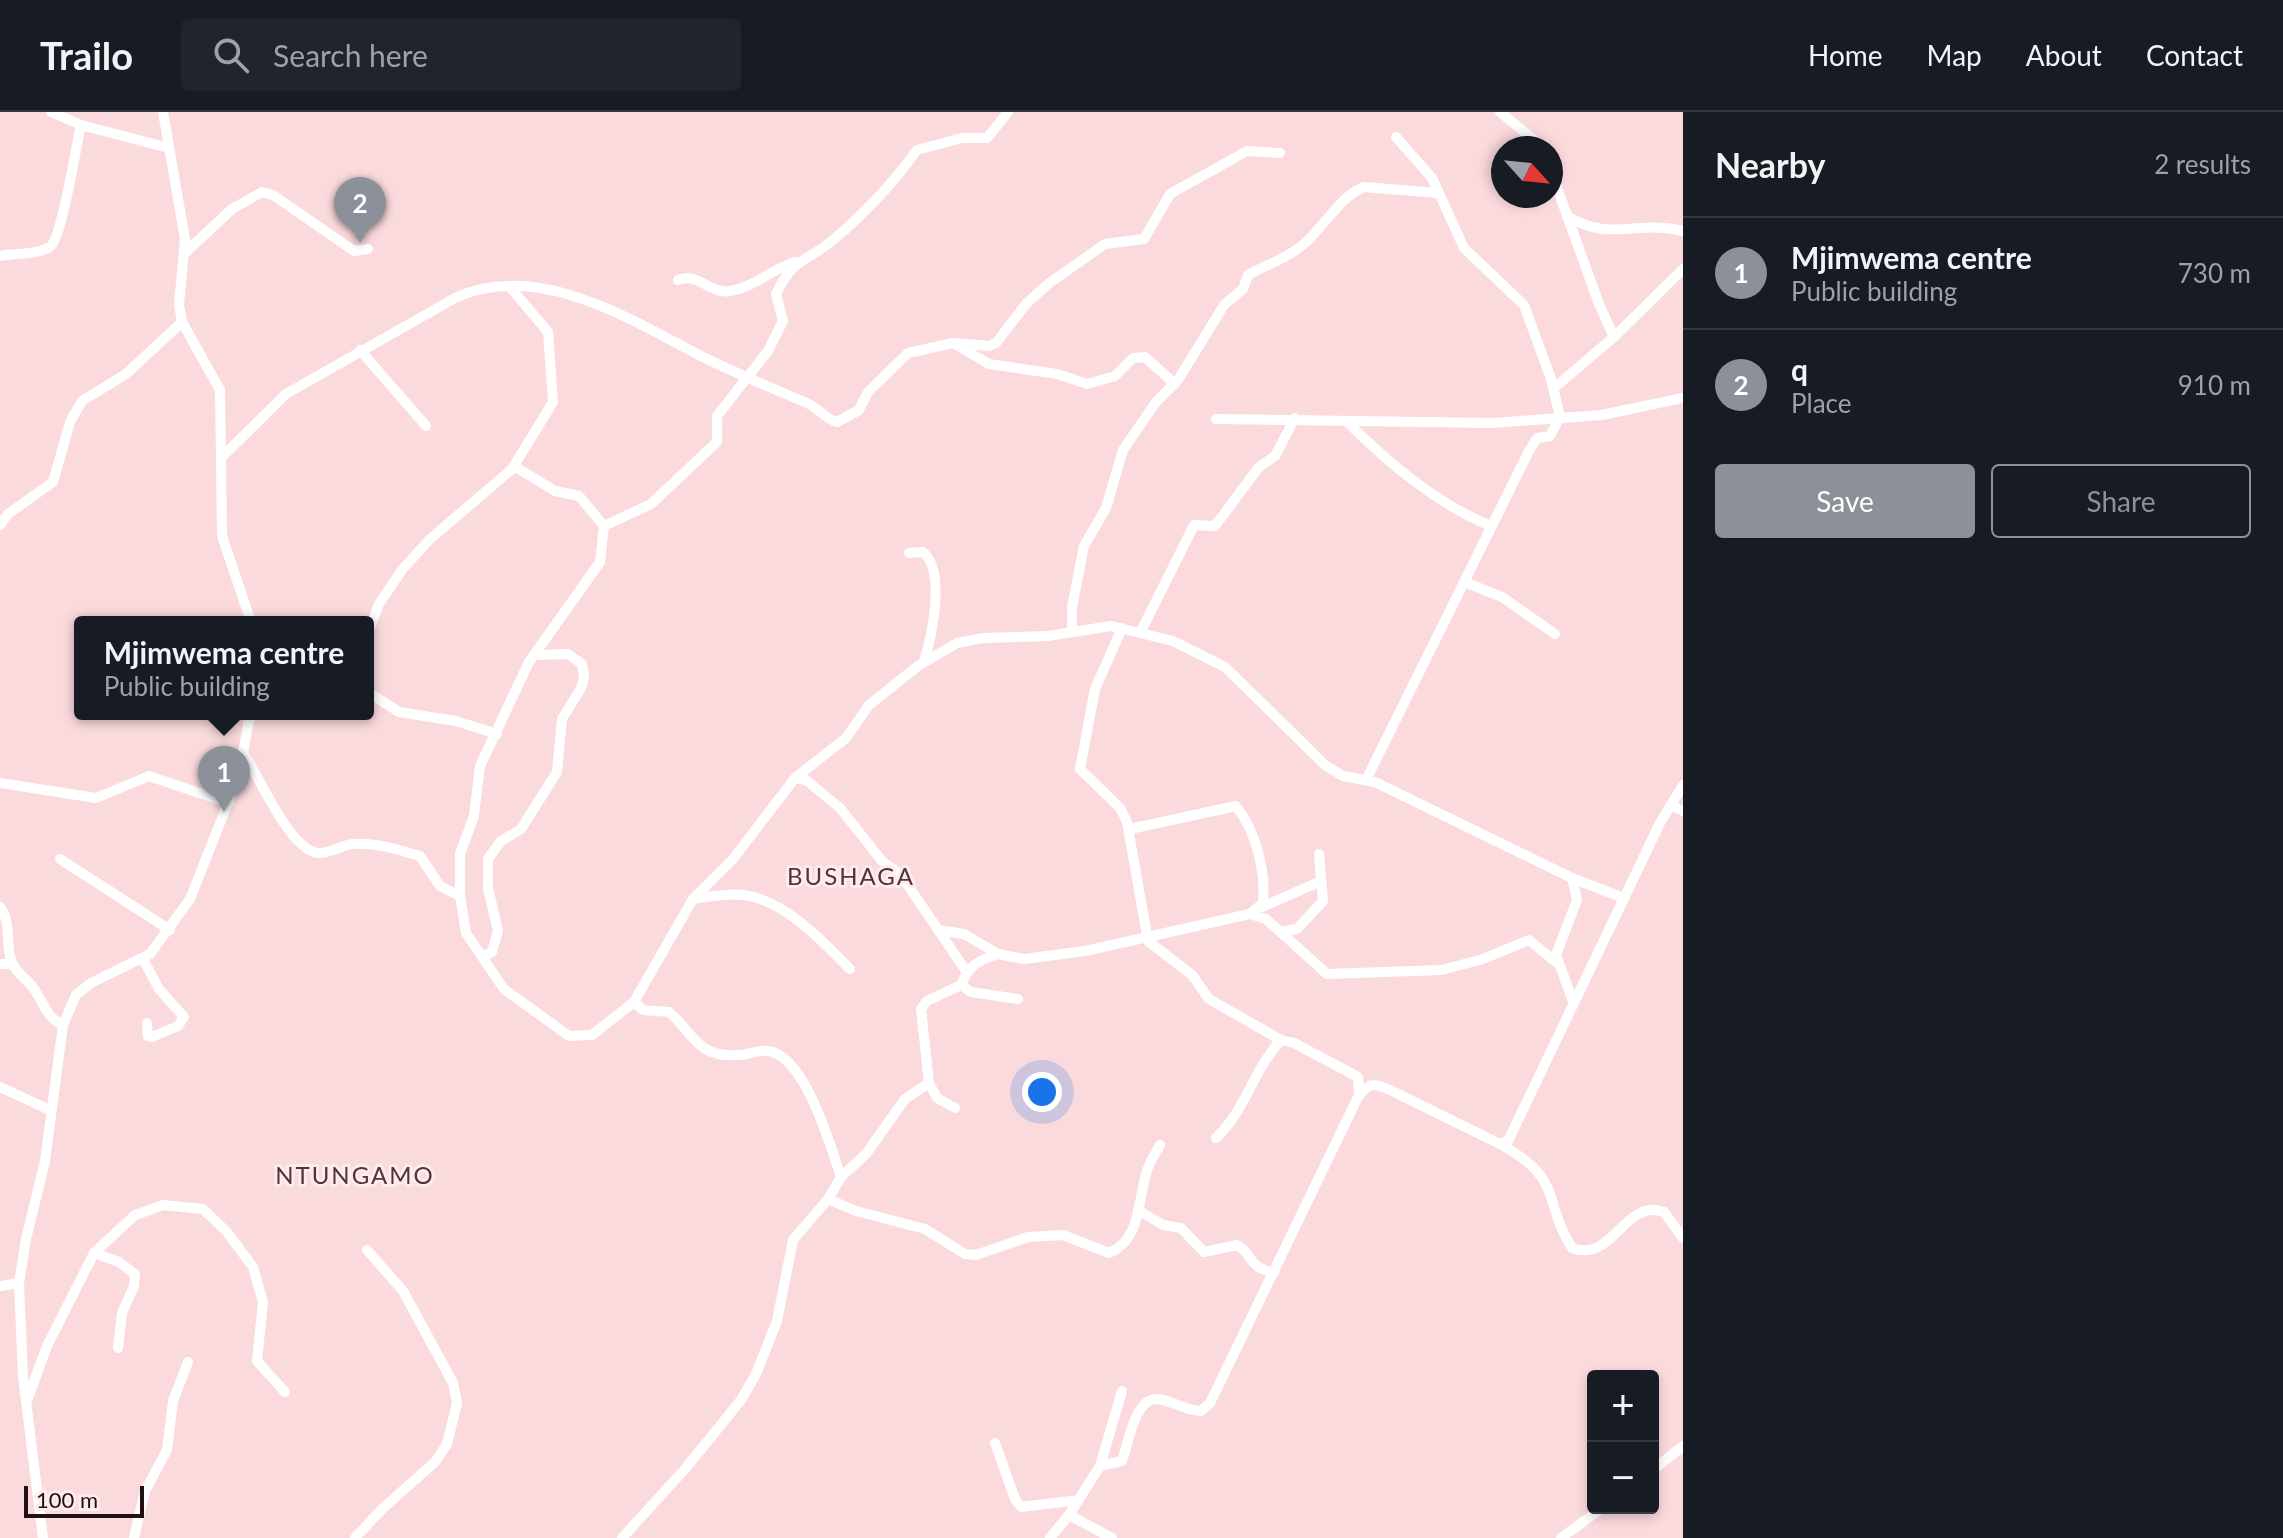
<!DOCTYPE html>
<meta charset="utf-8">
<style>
:root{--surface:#171b24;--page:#20242c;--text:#f1f3f6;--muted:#9ea1a6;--line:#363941;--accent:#8c9099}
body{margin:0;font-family:Lato,sans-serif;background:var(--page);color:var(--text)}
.controls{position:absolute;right:24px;bottom:24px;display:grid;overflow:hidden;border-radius:8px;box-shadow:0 4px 12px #0003}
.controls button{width:72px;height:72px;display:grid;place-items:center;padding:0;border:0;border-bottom:2px solid var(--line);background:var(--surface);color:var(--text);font:40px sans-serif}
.compass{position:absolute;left:1491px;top:24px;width:72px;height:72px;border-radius:50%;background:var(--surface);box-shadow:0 4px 12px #0003;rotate:117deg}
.scale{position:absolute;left:24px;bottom:20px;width:120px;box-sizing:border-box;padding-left:8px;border:4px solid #201213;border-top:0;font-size:22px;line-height:28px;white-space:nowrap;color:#201213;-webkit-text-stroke:6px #fdeced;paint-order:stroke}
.you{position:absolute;left:1042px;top:980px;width:28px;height:28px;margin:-20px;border:6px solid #fff;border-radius:50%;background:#1a73e8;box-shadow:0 0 0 12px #1a73e833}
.badge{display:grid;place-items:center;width:52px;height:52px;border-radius:50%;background:var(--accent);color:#fff;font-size:26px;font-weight:700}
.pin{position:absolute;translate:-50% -66px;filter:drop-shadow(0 2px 4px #0008)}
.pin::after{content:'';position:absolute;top:42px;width:28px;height:24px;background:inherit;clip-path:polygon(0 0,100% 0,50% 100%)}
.popup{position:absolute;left:74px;top:504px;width:300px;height:104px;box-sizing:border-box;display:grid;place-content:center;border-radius:8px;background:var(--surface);filter:drop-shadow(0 2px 6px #0005);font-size:26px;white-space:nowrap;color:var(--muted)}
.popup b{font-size:30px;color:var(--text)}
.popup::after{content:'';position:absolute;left:50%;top:100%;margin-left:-16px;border:16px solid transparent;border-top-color:var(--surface)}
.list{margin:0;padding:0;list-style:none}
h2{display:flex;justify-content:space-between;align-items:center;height:104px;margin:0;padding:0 32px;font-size:34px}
h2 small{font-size:26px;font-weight:400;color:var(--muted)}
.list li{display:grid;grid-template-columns:52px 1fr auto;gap:24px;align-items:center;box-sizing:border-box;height:112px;padding:0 32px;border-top:2px solid var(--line)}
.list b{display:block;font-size:30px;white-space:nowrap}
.list p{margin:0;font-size:26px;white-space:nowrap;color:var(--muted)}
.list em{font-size:26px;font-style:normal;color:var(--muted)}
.actions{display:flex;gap:16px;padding:24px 32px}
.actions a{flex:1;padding:18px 0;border:2px solid var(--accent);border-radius:8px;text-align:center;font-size:28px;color:var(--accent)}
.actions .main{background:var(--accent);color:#fff}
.icon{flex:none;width:44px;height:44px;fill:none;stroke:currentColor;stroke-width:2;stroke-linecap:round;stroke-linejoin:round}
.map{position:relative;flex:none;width:1683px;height:1426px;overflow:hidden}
header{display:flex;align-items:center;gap:48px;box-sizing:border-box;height:112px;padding:0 40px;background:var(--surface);border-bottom:2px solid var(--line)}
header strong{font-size:38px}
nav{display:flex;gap:44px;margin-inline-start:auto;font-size:28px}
.search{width:560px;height:72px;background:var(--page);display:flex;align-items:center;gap:20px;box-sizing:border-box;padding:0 28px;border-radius:8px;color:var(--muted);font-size:30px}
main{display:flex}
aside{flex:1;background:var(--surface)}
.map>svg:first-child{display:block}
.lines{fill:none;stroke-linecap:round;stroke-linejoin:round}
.minor{stroke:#fff;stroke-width:10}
.labels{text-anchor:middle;stroke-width:6;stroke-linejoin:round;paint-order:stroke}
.quarter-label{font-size:24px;letter-spacing:2px;fill:#533437;stroke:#fdeced}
</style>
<header>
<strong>Trailo</strong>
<div class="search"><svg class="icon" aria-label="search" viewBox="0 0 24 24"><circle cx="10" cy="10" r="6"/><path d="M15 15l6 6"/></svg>Search here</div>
<nav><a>Home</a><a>Map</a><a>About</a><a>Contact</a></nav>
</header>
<main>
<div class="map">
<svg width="1683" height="1426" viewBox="0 0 1683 1426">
<rect width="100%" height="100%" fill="#fbdadd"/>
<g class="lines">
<g class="minor">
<path d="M51,0L81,13L169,36"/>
<path d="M163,0L185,127L179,193L182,210L220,278L222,424L251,510"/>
<path d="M1500,0L1544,36"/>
<path d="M1551,59L1599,192L1614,225"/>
<path d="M1567,104C1610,131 1638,107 1683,119"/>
<path d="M186,140L232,97L262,80L273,83L354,139L368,137"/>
<path d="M0,144C15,141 37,143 50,135C62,126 76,34 81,13"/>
<path d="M678,168C700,160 709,183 731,179C754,175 772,157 795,150"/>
<path d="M955,231L989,234L996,231L1026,192L1048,172L1105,132L1144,127L1170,82L1177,78L1247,39L1280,41"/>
<path d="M360,238L426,314"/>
<path d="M1554,276L1614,225L1683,157"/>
<path d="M1216,307L1492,311L1602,303L1683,286"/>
<path d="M1346,309C1389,351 1435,391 1491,414"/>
<path d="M222,345L286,282L455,186C537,148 630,207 701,244C735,261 771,276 807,291C818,296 826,307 837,310L859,298L868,280L908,241L953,231L989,252L1057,262L1087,272L1115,264L1133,246L1145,245L1175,272"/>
<path d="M0,413L8,402L53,370L70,310L82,289L126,262L182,210"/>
<path d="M604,414L651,392L717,330V304L768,239L783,209L776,182C794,145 805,151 833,128C864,102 894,70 917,38L962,26H987L1008,0"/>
<path d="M909,441L923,440C946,459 932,524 924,549"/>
<path d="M1464,470L1502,485L1555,522"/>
<path d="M1122,516L1095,577L1080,657L1120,696L1127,710L1148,829L1192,863L1209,887L1281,928"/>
<path d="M1072,519V495L1084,434L1106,396L1123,338L1156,290L1178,268L1224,193L1243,177L1248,163C1268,152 1286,147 1304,132C1324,115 1339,85 1364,75L1438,81"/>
<path d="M1141,519L1194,413L1215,414L1259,355L1275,344L1295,306"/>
<path d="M368,521L379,492L402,458L429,428L512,357L553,290L548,220L509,174"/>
<path d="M368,580L399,600L456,609L497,622"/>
<path d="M250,605L263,602"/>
<path d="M245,644C260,666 290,738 318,741C329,742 342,733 353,732C376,730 398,738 420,744L440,774L460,784L466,821L504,877L569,924L592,923L634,890L693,787L733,747L795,666L846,626L869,593L918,554L957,531L983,526L1048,524L1111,514L1173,529L1225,555L1325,653L1343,664L1375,670L1572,766L1624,786"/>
<path d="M795,666L806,668L840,696L882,749L901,763L966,859"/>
<path d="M1366,668L1529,339L1537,326L1550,324L1560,305L1551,267L1524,193L1464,136L1432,66L1396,25"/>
<path d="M0,671L96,686L149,664L229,691"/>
<path d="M1671,693L1683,699"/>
<path d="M1130,717L1236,694C1256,719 1266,760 1263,791L1250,802"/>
<path d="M60,747L170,818"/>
<path d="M1572,766L1577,788L1556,843L1574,892"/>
<path d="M460,784V742L474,704L480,654L529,550L600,450L604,414L579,384L555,379L514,354"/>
<path d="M693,787C709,785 727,781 743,783C785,788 822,829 850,857"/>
<path d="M0,795C11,809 6,828 10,844C14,862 28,866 36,880C46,895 46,905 63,913"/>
<path d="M1262,795L1319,770"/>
<path d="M938,818L964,822L998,842L1024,847L1085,839L1250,802L1266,807L1327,862L1442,858L1483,847L1529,828L1557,851"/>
<path d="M1280,820L1297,817L1323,789L1319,742"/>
<path d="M484,844L492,840L498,819L488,776V747L501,729L521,717L557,660L562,607L581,576L584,566L582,552L568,542L534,543"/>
<path d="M143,847L159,877L184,905L178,914L152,925L148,924L147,911"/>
<path d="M0,852H12"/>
<path d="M961,873L971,880L1018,887"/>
<path d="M634,890L643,898L669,900C694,921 696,946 738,943C748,943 759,937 769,939C806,946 830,1033 841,1065"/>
<path d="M0,975L50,998"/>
<path d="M955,996L937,986L929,971L921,897L927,889L961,873C968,854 979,848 998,842"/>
<path d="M1216,1026C1246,998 1253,958 1281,928L1294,931L1358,965L1359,983"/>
<path d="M1500,1032C1565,1068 1541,1086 1572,1136C1614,1151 1624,1086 1664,1100L1683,1126"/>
<path d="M828,1087L856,1099L925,1117L965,1142L976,1143L1028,1125L1063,1123L1109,1141C1143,1127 1137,1085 1148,1056C1151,1048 1156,1040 1160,1033"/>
<path d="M1138,1098L1163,1113L1181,1116L1204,1140L1237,1133C1255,1144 1246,1154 1274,1161"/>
<path d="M94,1141L119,1150L135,1162L134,1174L122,1201L118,1236"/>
<path d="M0,1174L19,1171"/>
<path d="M28,1286L47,1234L94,1141L135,1103L163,1093L203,1097L227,1120L253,1155L263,1190L257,1249L285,1280"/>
<path d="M995,1331L1015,1387L1021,1395L1079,1388"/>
<path d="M1100,1354L1122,1279"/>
<path d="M1653,1358L1683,1334"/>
<path d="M1069,1403L1112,1426"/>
<path d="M43,1426L23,1264L19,1171L26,1127L45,1049L63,913L76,883L91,871L150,842L190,787L239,663L250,602"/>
<path d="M134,1426L145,1379L167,1338L173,1289L188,1250"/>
<path d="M355,1426L382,1397L435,1350L447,1332L457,1291L453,1271L403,1179L367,1138"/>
<path d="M622,1426L685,1357L741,1288L756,1262L777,1209L793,1128L828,1087L841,1065L866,1042L905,987L929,971"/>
<path d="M1050,1426L1069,1403L1100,1354L1122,1349C1128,1334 1134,1285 1158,1287C1173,1289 1186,1299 1201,1299L1210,1291L1358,985C1369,970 1374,971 1390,978L1500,1032L1508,1029L1660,711L1683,673"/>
<path d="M1561,1426L1602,1396"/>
</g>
</g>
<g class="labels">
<g class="quarter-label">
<text x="851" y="773">BUSHAGA</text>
<text x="355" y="1072">NTUNGAMO</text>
</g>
</g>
</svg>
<div class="controls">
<button>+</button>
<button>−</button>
</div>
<svg class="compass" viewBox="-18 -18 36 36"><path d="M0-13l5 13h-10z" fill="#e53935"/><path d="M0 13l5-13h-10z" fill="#9ea1a6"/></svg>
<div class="scale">100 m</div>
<div class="you"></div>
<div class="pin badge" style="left:224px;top:700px">1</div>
<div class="popup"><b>Mjimwema centre</b>Public building</div>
<div class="pin badge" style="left:360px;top:131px">2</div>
</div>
<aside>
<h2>Nearby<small>2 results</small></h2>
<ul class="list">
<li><span class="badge">1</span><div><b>Mjimwema centre</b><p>Public building</p></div><em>730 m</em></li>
<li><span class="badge">2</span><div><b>q</b><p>Place</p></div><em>910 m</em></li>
</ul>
<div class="actions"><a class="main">Save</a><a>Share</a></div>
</aside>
</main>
